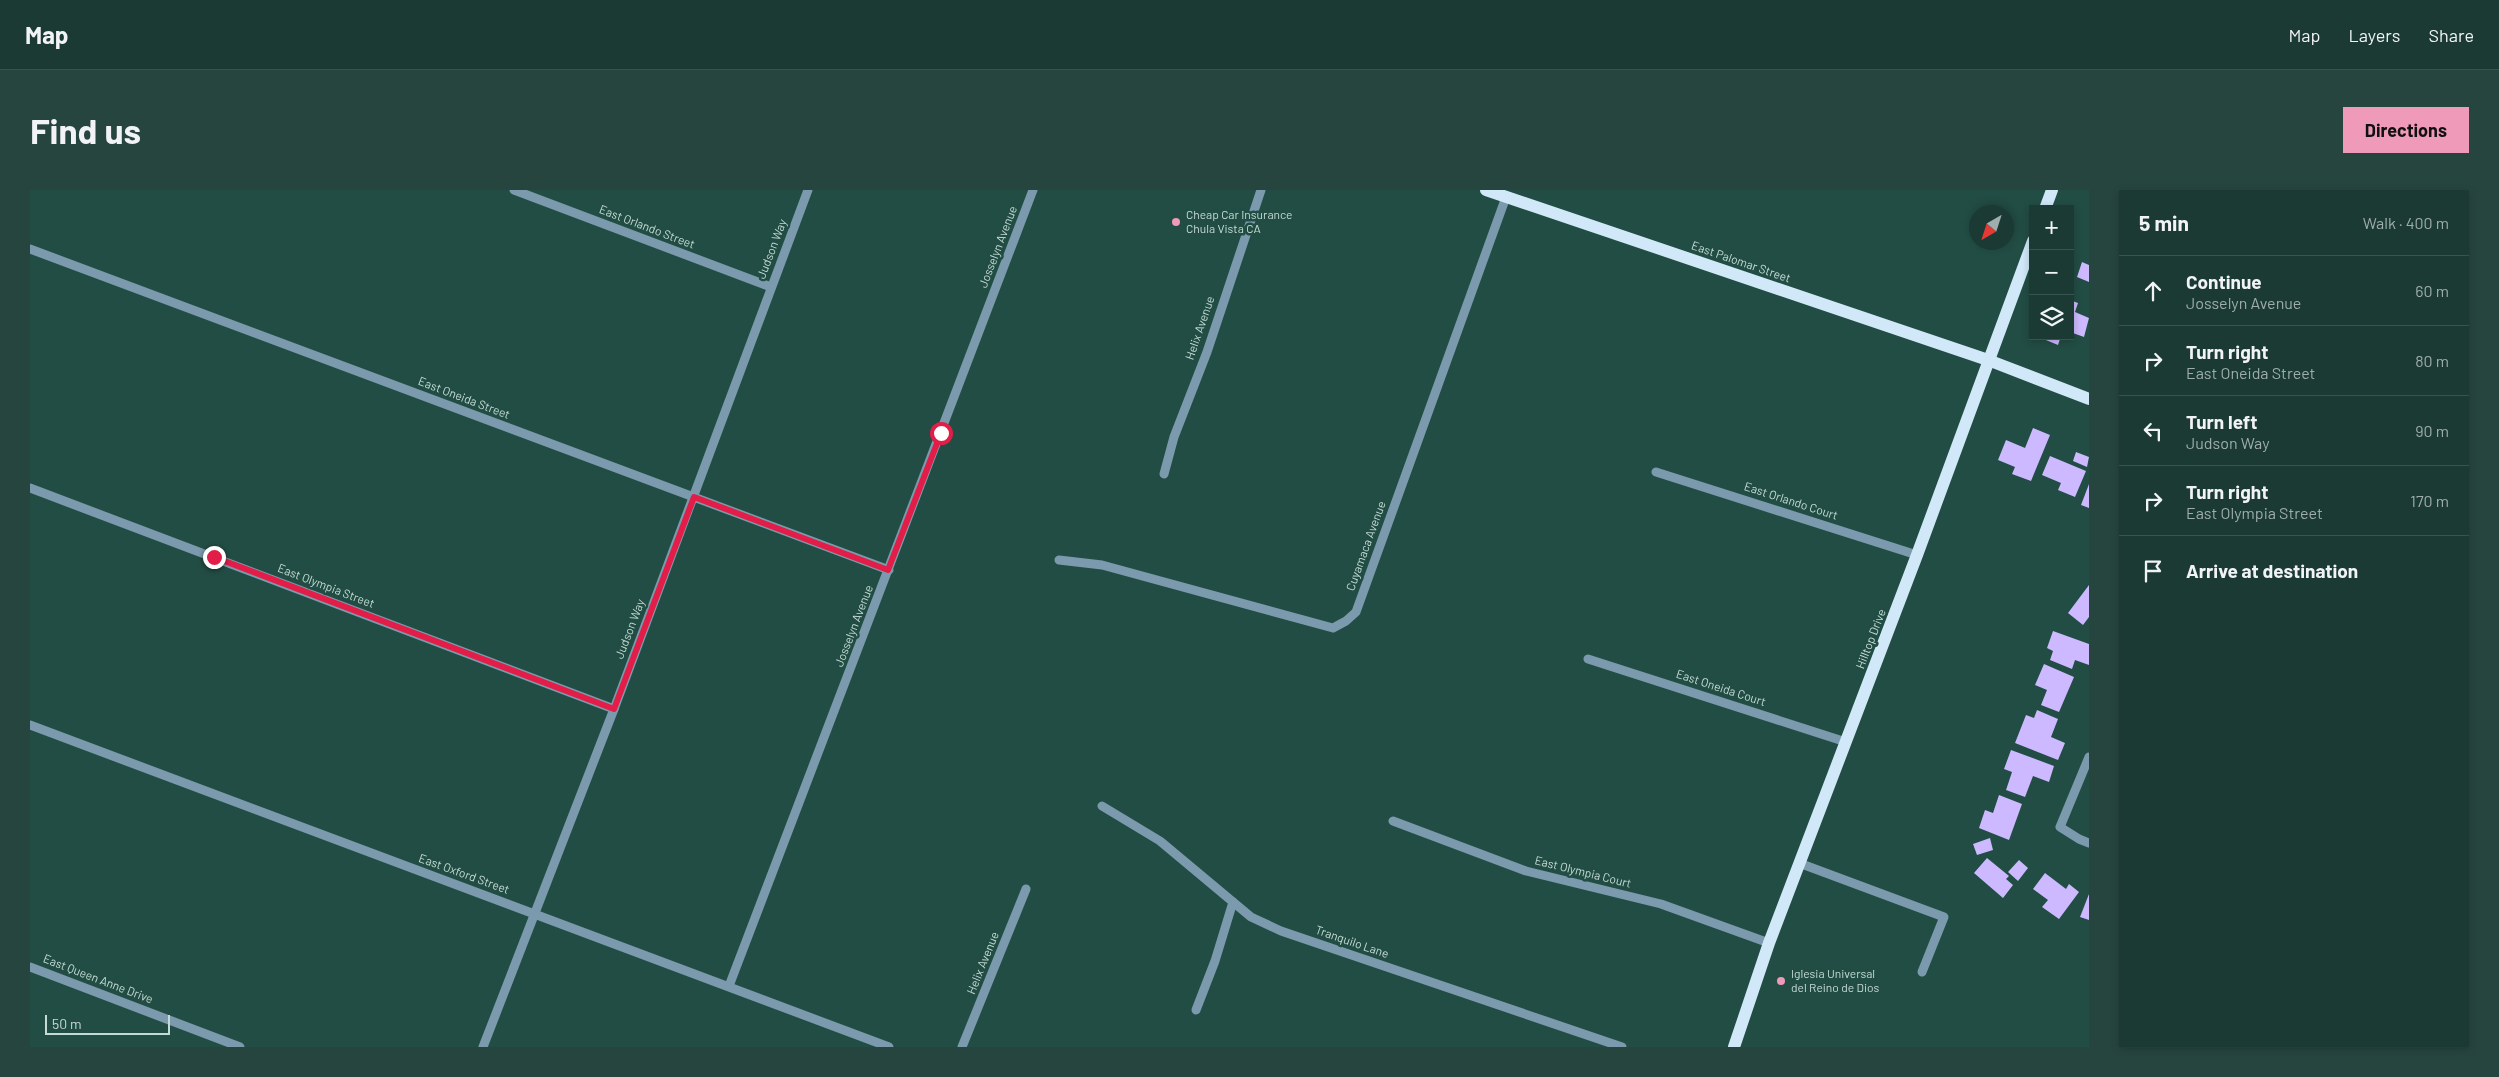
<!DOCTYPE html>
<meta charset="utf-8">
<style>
:root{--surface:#1a3a33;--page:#27453f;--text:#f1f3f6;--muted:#9fadac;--line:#38544e;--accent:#ef9ab8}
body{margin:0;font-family:Barlow,sans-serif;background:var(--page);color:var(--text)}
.controls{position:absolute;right:15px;top:15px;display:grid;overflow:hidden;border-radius:0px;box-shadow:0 2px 8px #0003}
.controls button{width:45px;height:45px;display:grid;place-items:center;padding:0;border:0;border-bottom:1px solid var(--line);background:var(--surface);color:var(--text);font:25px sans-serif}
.compass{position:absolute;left:1939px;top:15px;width:45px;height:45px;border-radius:50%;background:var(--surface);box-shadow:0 2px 8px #0003;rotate:219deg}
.scale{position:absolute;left:15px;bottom:12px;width:125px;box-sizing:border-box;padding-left:5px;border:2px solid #c4dbd4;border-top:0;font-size:14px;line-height:18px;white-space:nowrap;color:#c4dbd4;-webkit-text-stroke:4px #224d44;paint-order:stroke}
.stop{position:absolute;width:15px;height:15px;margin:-11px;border:4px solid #e11d48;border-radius:50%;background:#fff}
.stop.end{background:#e11d48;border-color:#fff;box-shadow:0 1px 5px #0008}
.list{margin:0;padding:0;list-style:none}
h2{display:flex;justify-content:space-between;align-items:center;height:65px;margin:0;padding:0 20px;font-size:21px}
h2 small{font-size:16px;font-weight:400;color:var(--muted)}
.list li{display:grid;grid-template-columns:32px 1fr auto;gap:15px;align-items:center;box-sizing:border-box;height:70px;padding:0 20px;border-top:1px solid var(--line)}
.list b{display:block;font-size:19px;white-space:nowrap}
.list p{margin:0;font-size:16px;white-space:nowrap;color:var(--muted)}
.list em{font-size:16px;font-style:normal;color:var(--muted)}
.icon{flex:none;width:28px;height:28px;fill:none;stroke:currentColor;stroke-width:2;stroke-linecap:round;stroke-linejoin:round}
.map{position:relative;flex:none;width:2059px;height:857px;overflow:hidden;border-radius:0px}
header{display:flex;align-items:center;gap:30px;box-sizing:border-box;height:70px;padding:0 25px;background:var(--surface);border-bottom:1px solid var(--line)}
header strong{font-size:24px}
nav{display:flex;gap:28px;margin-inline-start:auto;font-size:18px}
.intro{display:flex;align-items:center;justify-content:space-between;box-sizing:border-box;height:120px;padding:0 30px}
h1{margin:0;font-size:35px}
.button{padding:12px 22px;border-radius:0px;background:var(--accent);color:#111;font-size:18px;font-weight:700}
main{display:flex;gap:30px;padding:0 30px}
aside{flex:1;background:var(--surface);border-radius:0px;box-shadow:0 2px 8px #0003}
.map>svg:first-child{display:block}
.building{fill:#cdb9ff}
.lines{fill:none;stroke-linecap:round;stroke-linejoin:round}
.minor{stroke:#7c9aad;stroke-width:9}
.major{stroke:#d0e8f8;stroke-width:12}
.route{stroke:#e11d48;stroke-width:6}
.poi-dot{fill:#ef9ab8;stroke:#224d44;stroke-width:2}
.labels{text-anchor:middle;stroke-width:5;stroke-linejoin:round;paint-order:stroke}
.poi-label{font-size:12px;fill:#c4dbd4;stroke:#224d44;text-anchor:start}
.street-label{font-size:12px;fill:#c4dbd4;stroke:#224d44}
</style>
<header>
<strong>Map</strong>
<nav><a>Map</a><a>Layers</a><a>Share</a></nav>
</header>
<div class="intro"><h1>Find us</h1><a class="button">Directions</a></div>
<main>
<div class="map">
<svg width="2059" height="857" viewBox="0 0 2059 857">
<rect width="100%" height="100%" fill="#224d44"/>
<g class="building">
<path d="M2052,72L2059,75V92L2047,87Z"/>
<path d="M2040,110L2048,113L2045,122L2059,128L2054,147L2040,142Z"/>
<path d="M2012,146H2031L2028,155L2011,148Z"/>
<path d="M2003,238L2020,245L2001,291L1982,284L1985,277L1968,270L1976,250L1995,258Z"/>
<path d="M2046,262L2059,267L2057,277L2043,271Z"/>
<path d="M2020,266L2056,281L2045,307L2028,300L2031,293L2012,285Z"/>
<path d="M2059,294V318L2051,315Z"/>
<path d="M2059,395V427L2053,435L2038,423Z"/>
<path d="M2023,441L2059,454V475L2045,470L2042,479L2020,470L2023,461L2017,458Z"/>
<path d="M2014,474L2044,487L2029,522L2011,515L2017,500L2005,495Z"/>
<path d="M2007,520L2028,529L2021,547L2035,553L2028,570L1985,553L1996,525L2004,528Z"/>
<path d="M1981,560L2024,576L2019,592L2003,586L1995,607L1976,600L1982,582L1974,579Z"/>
<path d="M1969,605L1992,614L1979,650L1949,638L1955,620L1963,623Z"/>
<path d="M1960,648L1963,660L1947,665L1943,654Z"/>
<path d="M1957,668L1979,686L1976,689L1983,695L1973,708L1944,683Z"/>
<path d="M1989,670L1998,678L1988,691L1978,682Z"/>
<path d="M2015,683L2036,699L2039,694L2049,702L2029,729L2012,717L2018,710L2003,699Z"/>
<path d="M2059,704V730L2050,727Z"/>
</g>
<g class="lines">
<g class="minor">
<path d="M484,0L741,97"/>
<path d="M0,59L859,380"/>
<path d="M1626,282L1887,365"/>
<path d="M1134,284L1144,247L1177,162L1231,0"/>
<path d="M0,298L584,519"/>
<path d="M1029,370L1072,375L1303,438L1316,431L1326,422L1476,7"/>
<path d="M1558,469L1816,552"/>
<path d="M0,535L859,857"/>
<path d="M2059,567L2030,637L2049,649L2059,653"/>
<path d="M1072,616L1130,651L1221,727L1251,741L1592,857"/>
<path d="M1363,631L1496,681L1631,714L1739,753"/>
<path d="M1769,673L1914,727L1892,782"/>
<path d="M0,777L210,857"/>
<path d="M699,796L1003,0"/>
<path d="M1166,820L1185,771L1203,712"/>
<path d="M453,857L584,519L778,0"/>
<path d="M932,857L996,699"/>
</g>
<g class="major">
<path d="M1456,0L1958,170L2059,209"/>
<path d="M2015,19L2022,0"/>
<path d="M1704,857L1739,753L1887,365L2003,51"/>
</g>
</g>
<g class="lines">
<path class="route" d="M184,367L584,519L664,307L858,380L911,243"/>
</g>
<g class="poi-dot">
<circle cx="1146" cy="32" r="5"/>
<circle cx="1751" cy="791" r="5"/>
</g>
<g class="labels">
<g class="poi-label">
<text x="1156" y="29">Cheap Car Insurance<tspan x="1156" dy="14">Chula Vista CA</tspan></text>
<text x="1761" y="788">Iglesia Universal<tspan x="1761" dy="14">del Reino de Dios</tspan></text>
</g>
<g class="street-label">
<text transform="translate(617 37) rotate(21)" y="4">East Orlando Street</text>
<text transform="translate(968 57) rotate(-69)" y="4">Josselyn Avenue</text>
<text transform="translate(742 59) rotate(-69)" y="4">Judson Way</text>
<text transform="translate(1711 72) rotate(19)" y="4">East Palomar Street</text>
<text transform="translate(1170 138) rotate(-71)" y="4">Helix Avenue</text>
<text transform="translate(434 208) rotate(21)" y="4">East Oneida Street</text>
<text transform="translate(1761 311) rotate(18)" y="4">East Orlando Court</text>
<text transform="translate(1336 356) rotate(-70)" y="4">Cuyamaca Avenue</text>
<text transform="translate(296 396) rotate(21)" y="4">East Olympia Street</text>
<text transform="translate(824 436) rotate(-69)" y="4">Josselyn Avenue</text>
<text transform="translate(600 439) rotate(-69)" y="4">Judson Way</text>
<text transform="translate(1841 449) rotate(-69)" y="4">Hilltop Drive</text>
<text transform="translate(1691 498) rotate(18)" y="4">East Oneida Court</text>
<text transform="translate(1553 682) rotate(14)" y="4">East Olympia Court</text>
<text transform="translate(434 684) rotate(20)" y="4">East Oxford Street</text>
<text transform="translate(1322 752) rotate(19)" y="4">Tranquilo Lane</text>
<text transform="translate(953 773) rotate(-68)" y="4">Helix Avenue</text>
<text transform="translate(68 789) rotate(21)" y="4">East Queen Anne Drive</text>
</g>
</g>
</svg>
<div class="controls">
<button>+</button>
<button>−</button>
<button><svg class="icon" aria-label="layers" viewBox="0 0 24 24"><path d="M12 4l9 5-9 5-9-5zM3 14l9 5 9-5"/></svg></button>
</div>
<svg class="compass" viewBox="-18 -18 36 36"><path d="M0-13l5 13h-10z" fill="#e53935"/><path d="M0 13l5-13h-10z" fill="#9fadac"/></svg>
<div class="scale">50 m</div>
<div class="stop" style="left:911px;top:243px"></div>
<div class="stop end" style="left:184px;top:367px"></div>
</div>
<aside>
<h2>5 min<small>Walk · 400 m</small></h2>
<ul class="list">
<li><svg class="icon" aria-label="ahead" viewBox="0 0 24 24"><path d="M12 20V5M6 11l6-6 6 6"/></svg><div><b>Continue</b><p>Josselyn Avenue</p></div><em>60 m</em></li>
<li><svg class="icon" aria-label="right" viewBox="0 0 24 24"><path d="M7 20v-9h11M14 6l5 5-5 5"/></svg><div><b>Turn right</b><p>East Oneida Street</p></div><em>80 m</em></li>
<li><svg class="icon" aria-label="left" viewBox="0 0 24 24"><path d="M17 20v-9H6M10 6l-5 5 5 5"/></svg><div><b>Turn left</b><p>Judson Way</p></div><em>90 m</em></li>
<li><svg class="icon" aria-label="right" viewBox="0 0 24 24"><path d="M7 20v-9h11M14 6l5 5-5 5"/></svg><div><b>Turn right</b><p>East Olympia Street</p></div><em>170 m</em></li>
<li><svg class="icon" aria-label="arrive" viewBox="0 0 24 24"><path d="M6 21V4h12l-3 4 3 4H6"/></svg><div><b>Arrive at destination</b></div></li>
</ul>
</aside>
</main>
